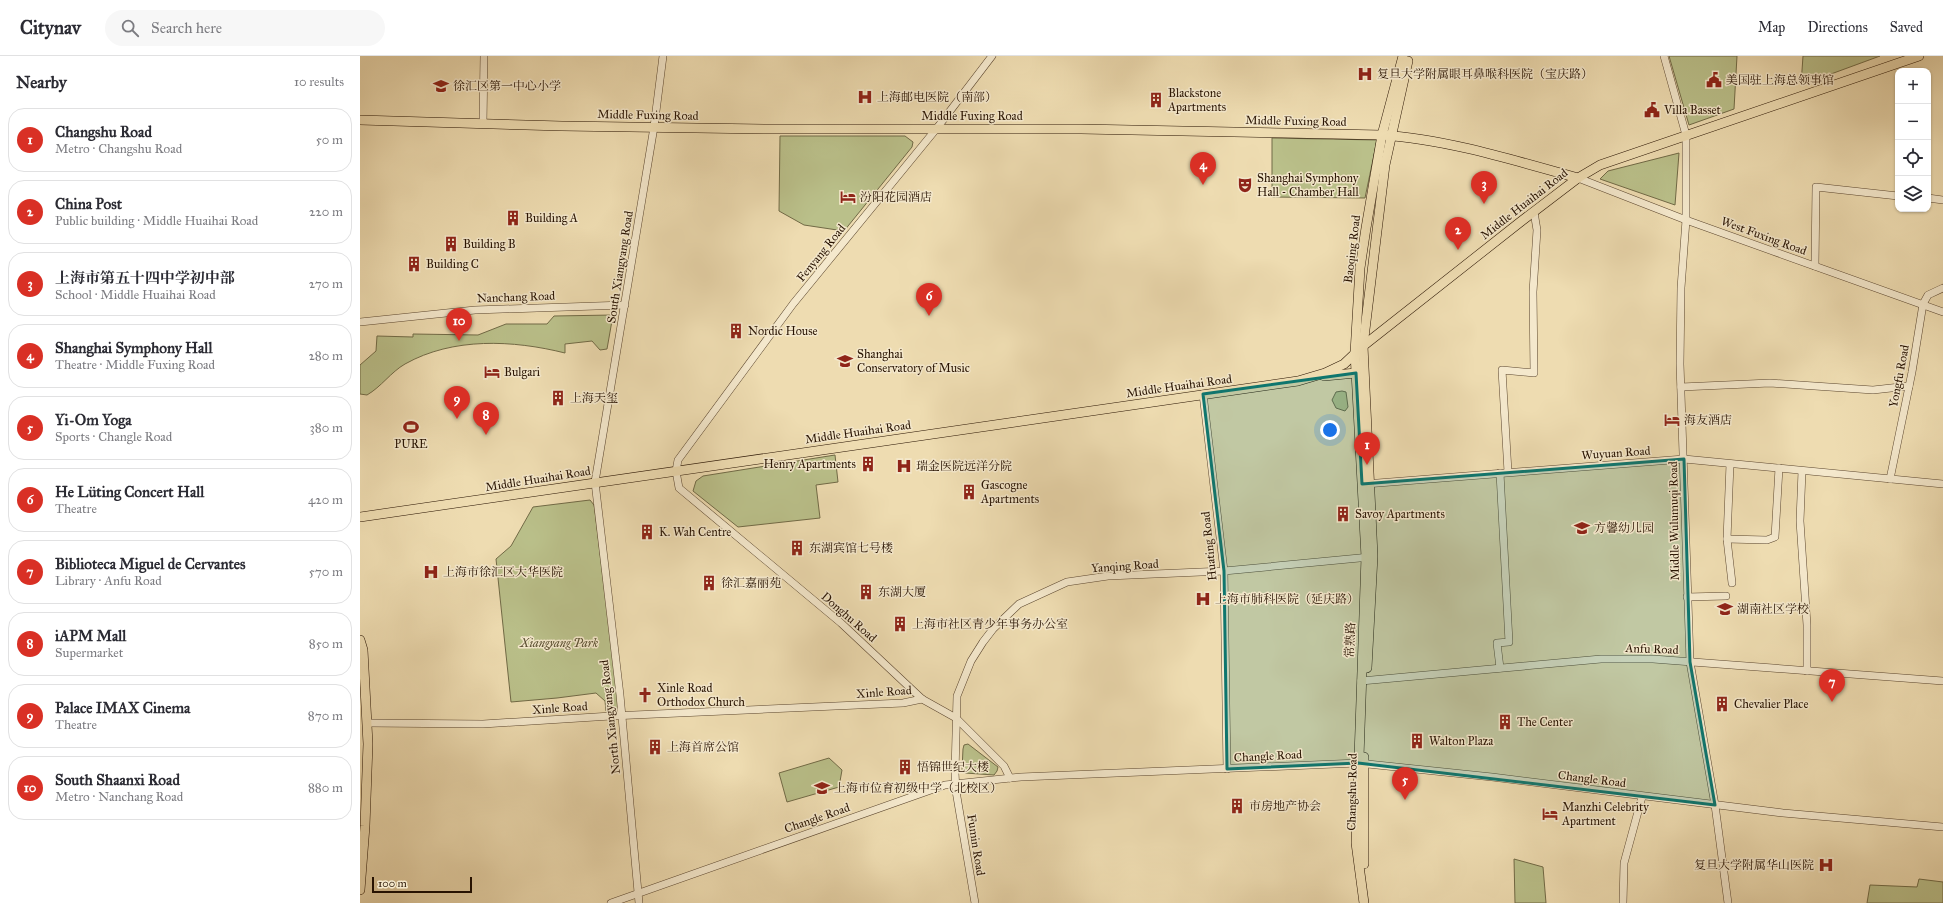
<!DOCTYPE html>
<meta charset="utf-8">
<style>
:root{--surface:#fff;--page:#f7f7f7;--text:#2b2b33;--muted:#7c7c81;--line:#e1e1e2;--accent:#d93025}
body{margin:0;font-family:"IM FELL Great Primer","Noto Serif SC",serif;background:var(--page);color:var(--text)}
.controls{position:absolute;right:12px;top:12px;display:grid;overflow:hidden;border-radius:8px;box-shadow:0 1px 3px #0004}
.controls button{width:36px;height:36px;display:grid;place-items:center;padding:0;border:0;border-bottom:1px solid var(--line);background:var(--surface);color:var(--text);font:20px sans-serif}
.scale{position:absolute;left:12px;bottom:10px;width:100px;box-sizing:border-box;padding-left:4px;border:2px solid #281302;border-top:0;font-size:11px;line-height:14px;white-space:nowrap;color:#281302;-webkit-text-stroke:3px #f4e8cc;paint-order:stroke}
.you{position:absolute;left:970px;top:374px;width:14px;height:14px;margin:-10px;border:3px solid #fff;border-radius:50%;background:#1a73e8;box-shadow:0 0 0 6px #1a73e833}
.badge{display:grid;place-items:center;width:26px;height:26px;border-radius:50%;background:var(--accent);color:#fff;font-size:13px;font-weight:700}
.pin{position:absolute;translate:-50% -33px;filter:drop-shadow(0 1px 2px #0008)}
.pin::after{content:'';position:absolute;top:21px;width:14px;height:12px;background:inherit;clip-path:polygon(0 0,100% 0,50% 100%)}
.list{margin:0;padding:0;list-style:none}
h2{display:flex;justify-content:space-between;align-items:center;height:52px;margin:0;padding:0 16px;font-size:17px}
h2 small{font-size:13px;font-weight:400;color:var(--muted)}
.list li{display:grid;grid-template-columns:26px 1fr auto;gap:12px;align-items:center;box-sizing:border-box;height:64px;margin:0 8px 8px;padding:0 8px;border:1px solid var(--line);border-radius:16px}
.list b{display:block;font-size:15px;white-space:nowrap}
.list p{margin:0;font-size:13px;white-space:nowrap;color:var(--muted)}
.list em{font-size:13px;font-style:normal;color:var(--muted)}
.icon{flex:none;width:22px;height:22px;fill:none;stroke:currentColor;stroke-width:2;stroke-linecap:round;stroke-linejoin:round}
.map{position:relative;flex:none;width:1583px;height:847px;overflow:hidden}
header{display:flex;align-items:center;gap:24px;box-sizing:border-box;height:56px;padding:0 20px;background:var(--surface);border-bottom:1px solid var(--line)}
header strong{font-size:19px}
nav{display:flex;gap:22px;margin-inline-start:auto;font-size:14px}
.search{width:280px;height:36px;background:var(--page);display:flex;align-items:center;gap:10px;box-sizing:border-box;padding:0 14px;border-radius:22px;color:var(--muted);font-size:15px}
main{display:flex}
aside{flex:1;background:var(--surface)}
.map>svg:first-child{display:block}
.green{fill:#bac08a;stroke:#716a46}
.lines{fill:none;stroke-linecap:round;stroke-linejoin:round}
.minor-casing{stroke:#5a452e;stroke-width:8}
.major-casing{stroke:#281302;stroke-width:10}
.minor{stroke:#f4e8cc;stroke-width:7}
.major{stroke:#eedcb1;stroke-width:9}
.marked{fill:#0f766e;fill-opacity:0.2;stroke:#0f766e;stroke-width:3;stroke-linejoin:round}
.labels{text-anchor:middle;stroke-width:3;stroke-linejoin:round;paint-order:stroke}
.poi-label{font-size:12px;fill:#281302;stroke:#f4e8cc;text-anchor:start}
.street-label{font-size:12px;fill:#281302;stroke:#f4e8cc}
.park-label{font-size:12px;font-style:italic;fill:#5b5032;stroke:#f4e8cc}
</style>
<header>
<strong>Citynav</strong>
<div class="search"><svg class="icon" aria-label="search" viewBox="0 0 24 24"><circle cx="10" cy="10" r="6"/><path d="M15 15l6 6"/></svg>Search here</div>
<nav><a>Map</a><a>Directions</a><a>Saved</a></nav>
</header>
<main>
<aside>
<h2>Nearby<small>10 results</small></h2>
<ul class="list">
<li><span class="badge">1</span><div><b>Changshu Road</b><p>Metro · Changshu Road</p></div><em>50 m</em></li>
<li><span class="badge">2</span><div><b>China Post</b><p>Public building · Middle Huaihai Road</p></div><em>220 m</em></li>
<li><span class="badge">3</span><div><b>上海市第五十四中学初中部</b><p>School · Middle Huaihai Road</p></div><em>270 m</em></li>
<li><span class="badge">4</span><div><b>Shanghai Symphony Hall</b><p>Theatre · Middle Fuxing Road</p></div><em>280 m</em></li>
<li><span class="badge">5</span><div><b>Yi-Om Yoga</b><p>Sports · Changle Road</p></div><em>380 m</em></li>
<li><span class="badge">6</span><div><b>He Lüting Concert Hall</b><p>Theatre</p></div><em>420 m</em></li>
<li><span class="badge">7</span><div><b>Biblioteca Miguel de Cervantes</b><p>Library · Anfu Road</p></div><em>570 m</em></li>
<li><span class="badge">8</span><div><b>iAPM Mall</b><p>Supermarket</p></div><em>850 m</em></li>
<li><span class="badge">9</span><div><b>Palace IMAX Cinema</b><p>Theatre</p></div><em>870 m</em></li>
<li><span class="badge">10</span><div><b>South Shaanxi Road</b><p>Metro · Nanchang Road</p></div><em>880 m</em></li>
</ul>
</aside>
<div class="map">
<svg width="1583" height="847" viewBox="0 0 1583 847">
<rect width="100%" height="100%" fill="#eedcb1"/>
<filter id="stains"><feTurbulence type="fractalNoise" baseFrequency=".005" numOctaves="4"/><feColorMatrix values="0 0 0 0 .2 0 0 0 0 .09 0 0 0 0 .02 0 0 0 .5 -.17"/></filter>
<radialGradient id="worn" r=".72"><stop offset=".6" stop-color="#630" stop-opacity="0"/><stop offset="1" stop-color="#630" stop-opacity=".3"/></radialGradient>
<g class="green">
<path d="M1309,0H1377L1374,53L1329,69Z"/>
<path d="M1443,0H1520L1441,29Z"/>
<path d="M420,80H545L553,86L552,91L484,175L444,169L419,155Z"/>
<path d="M912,82L1017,84L1005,142L912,141Z"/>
<path d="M1319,97L1315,149L1240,123L1248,115Z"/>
<path d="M253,259L247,293L240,294L232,285L205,288V297C153,284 93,281 45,308C31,316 21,331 7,339L0,338V309L16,295L17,280L53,281V278L118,279L146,268H187L194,260Z"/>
<path d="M982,335L986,336L988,351L985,355L976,352L972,344L976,336Z"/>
<path d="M475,399L478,426L456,429L460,462L378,471L333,435L336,425L343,420Z"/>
<path d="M230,444L234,449L235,455L259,651L255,655H246L245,645L236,637L197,642L151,646L136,503L151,490L173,451Z"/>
<path d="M608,688L638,711L637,715L634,719L605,717L602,714L603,693L604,689Z"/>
<path d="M469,702L482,714L479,731L427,746L419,717Z"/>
<path d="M1154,803L1183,811L1186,847H1155Z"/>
<path d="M1559,823L1583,826V847H1507L1510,829L1557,831Z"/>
</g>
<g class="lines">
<defs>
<g id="minor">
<path d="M632,0L577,72L433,248L318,404L316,415L319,432L481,567L562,643L596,662L644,710L650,722"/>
<path d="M1304,0L1326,79V164L1321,232L1320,308L1330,606L1355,749L1368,847"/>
<path d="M123,68L124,0"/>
<path d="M1218,122L1326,164L1583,256"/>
<path d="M1568,142L1583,144"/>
<path d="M1455,210L1456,131L1538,140"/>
<path d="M0,266L115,254L265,249"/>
<path d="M1321,331L1410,327L1513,334L1549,330"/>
<path d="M843,338L864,515L867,713"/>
<path d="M1370,408L1367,483L1372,527"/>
<path d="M1442,415L1440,465L1447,569V615"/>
<path d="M1148,416L1142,314L1174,317L1173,236L1177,174L1174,156"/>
<path d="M1140,417L1149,586L1137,587L1140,612"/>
<path d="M1530,423L1552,316L1563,248L1568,239L1583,232"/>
<path d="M1005,428L1324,403L1583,428"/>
<path d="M1367,483L1407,484L1415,481L1419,412"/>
<path d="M1327,541L1366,540"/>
<path d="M1001,625L1241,603H1293L1583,625"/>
<path d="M8,667L123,668L251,660L543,647L562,643"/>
<path d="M251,847L585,729L661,721L998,707L1132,721L1423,757L1583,771"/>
<path d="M279,847L260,639L235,426L294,71L303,0"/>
<path d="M615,847L596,735L595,717L597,640L611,605L623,586L633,573L659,548L707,526L748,520L864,515L1010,501"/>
<path d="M1263,847L1264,807L1282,741"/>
</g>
<g id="major">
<path d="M0,64L202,70L406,73H721L1022,79C1086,83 1156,105 1218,122"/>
<path d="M964,320L996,317"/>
<path d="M0,461L938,325L965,317L984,308L1003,290L1159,167L1218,122L1240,109L1559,0"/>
<path d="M0,584L3,594L8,688L5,770L0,834"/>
<path d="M1007,612L1013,500L1003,290L1025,109L1048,5"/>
<path d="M1004,808V701"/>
<path d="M1004,847L996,787L1006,501L995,297L1000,212L1006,172L1022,79L1043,0"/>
</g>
</defs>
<use href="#minor" class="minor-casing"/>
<use href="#major" class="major-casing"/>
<use href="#minor" class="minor"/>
<use href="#major" class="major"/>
</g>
<path class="marked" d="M996,317L1002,428L1324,403L1330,606L1355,749L998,707L867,713L864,515L843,338Z"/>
<defs>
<symbol id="hospital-bare" viewBox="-9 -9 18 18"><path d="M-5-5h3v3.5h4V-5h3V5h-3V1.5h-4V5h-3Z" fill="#8f2418" stroke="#f4e8cc" stroke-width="2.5" paint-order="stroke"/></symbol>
<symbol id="civic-bare" viewBox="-9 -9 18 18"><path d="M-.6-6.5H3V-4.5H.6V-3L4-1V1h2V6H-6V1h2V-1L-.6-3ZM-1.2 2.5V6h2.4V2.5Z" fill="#8f2418" stroke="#f4e8cc" stroke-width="2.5" paint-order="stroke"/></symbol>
<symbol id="school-bare" viewBox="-9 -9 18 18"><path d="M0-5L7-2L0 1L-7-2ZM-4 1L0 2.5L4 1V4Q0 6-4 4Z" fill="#8f2418" stroke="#f4e8cc" stroke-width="2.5" paint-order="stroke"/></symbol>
<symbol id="building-bare" viewBox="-9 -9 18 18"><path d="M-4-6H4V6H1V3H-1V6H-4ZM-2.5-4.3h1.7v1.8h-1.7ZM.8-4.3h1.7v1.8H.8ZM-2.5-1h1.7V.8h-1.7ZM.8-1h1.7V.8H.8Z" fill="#8f2418" stroke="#f4e8cc" stroke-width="2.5" paint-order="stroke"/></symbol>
<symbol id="theatre-bare" viewBox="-9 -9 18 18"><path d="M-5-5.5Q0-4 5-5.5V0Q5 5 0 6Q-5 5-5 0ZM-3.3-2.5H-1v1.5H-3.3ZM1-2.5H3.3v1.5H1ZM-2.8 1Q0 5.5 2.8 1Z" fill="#8f2418" stroke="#f4e8cc" stroke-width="2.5" paint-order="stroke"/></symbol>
<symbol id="hotel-bare" viewBox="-9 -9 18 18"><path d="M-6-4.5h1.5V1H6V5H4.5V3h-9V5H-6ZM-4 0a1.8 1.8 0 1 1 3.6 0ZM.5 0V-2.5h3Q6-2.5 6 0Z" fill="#8f2418" stroke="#f4e8cc" stroke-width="2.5" paint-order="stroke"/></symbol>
<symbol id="university-bare" viewBox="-9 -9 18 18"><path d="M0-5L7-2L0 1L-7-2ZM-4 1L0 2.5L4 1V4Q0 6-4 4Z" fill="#8f2418" stroke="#f4e8cc" stroke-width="2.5" paint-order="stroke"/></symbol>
<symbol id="stadium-bare" viewBox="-9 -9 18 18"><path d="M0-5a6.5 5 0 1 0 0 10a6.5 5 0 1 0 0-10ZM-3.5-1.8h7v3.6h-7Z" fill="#8f2418" stroke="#f4e8cc" stroke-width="2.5" paint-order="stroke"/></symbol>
<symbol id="church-bare" viewBox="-9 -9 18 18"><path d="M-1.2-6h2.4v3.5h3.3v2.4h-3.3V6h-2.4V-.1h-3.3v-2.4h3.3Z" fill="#8f2418" stroke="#f4e8cc" stroke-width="2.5" paint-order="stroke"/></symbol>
</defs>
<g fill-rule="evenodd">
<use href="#hospital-bare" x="994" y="7" width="22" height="22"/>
<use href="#civic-bare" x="1343" y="13" width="22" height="22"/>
<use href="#school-bare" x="70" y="19" width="22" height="22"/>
<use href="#hospital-bare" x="494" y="30" width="22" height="22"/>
<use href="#building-bare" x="785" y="33" width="22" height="22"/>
<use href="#civic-bare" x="1281" y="43" width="22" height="22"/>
<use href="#theatre-bare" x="874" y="118" width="22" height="22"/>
<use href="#hotel-bare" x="477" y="130" width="22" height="22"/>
<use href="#building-bare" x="142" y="151" width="22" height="22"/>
<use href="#building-bare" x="80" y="177" width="22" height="22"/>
<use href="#building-bare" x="43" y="197" width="22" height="22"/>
<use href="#building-bare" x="365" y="264" width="22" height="22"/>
<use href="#university-bare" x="474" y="294" width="22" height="22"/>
<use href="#hotel-bare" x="121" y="305" width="22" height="22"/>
<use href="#building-bare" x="187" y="331" width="22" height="22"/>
<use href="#hotel-bare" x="1301" y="353" width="22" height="22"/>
<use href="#stadium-bare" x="40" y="360" width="22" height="22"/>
<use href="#building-bare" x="497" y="397" width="22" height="22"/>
<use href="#hospital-bare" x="533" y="399" width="22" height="22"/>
<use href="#building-bare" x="598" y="425" width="22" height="22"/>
<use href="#building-bare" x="972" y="447" width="22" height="22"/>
<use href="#school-bare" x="1211" y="461" width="22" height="22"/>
<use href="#building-bare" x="276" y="465" width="22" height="22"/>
<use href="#building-bare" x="426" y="481" width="22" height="22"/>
<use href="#hospital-bare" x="60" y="505" width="22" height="22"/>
<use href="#building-bare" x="338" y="516" width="22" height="22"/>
<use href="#building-bare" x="495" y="525" width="22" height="22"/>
<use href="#hospital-bare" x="832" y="532" width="22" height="22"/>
<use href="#school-bare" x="1354" y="542" width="22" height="22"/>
<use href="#building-bare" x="529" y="557" width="22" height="22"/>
<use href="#church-bare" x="274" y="628" width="22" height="22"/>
<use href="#building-bare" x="1351" y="637" width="22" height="22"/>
<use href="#building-bare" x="1134" y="655" width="22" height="22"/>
<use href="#building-bare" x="1046" y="674" width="22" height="22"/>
<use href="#building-bare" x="284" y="680" width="22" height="22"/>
<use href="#building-bare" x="534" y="700" width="22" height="22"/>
<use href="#school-bare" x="451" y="721" width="22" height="22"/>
<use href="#building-bare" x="866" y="739" width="22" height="22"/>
<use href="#hotel-bare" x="1179" y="747" width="22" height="22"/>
<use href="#hospital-bare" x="1455" y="798" width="22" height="22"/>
</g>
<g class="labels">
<g class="poi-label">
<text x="1017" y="22">复旦大学附属眼耳鼻喉科医院（宝庆路）</text>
<text x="1366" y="28">美国驻上海总领事馆</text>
<text x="93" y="34">徐汇区第一中心小学</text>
<text x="808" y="41">Blackstone<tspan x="808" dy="14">Apartments</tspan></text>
<text x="517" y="45">上海邮电医院（南部）</text>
<text x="1304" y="58">Villa Basset</text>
<text x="897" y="126">Shanghai Symphony<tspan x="897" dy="14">Hall - Chamber Hall</tspan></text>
<text x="500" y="145">汾阳花园酒店</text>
<text x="165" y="166">Building A</text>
<text x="103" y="192">Building B</text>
<text x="66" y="212">Building C</text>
<text x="388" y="279">Nordic House</text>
<text x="497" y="302">Shanghai<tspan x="497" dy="14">Conservatory of Music</tspan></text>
<text x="144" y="320">Bulgari</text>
<text x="210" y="346">上海天玺</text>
<text x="1324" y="368">海友酒店</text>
<text x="51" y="392" text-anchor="middle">PURE</text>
<text x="496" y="412" text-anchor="end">Henry Apartments</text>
<text x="556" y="414">瑞金医院远洋分院</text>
<text x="621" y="433">Gascogne<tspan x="621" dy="14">Apartments</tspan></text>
<text x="995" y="462">Savoy Apartments</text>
<text x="1234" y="476">方馨幼儿园</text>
<text x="299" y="480">K. Wah Centre</text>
<text x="449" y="496">东湖宾馆七号楼</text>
<text x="83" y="520">上海市徐汇区大华医院</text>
<text x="361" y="531">徐汇嘉丽苑</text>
<text x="518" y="540">东湖大厦</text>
<text x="855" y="547">上海市肺科医院（延庆路）</text>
<text x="1377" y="557">湖南社区学校</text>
<text x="552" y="572">上海市社区青少年事务办公室</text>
<text x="297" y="636">Xinle Road<tspan x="297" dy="14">Orthodox Church</tspan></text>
<text x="1374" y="652">Chevalier Place</text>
<text x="1157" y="670">The Center</text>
<text x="1069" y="689">Walton Plaza</text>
<text x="307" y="695">上海首席公馆</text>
<text x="557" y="715">悟锦世纪大楼</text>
<text x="474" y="736">上海市位育初级中学（北校区）</text>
<text x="889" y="754">市房地产协会</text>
<text x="1202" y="755">Manzhi Celebrity<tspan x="1202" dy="14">Apartment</tspan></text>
<text x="1454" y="813" text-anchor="end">复旦大学附属华山医院</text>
</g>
<g class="street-label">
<text transform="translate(288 59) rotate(1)" y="4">Middle Fuxing Road</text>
<text x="612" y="64">Middle Fuxing Road</text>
<text transform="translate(936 65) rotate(1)" y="4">Middle Fuxing Road</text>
<text transform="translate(1164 148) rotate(-38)" y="4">Middle Huaihai Road</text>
<text transform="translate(1404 180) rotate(20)" y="4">West Fuxing Road</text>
<text transform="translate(992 193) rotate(-83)" y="4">Baoqing Road</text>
<text transform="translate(461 197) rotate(-51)" y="4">Fenyang Road</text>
<text transform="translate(260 211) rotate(-81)" y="4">South Xiangyang Road</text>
<text transform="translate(156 241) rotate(-2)" y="4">Nanchang Road</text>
<text transform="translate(1539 320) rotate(-79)" y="4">Yongfu Road</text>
<text transform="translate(819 330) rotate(-8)" y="4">Middle Huaihai Road</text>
<text transform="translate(498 376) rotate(-8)" y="4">Middle Huaihai Road</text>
<text transform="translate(1256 397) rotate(-4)" y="4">Wuyuan Road</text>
<text transform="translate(178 423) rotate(-9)" y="4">Middle Huaihai Road</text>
<text transform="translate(1314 465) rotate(-91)" y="4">Middle Wulumuqi Road</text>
<text transform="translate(849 490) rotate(-96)" y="4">Huating Road</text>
<text transform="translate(765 510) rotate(-4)" y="4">Yanqing Road</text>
<text transform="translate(489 561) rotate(41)" y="4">Donghu Road</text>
<text transform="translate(990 584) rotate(-88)" y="4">常熟路</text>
<text transform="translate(1292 593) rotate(2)" y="4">Anfu Road</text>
<text transform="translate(524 636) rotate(-4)" y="4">Xinle Road</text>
<text transform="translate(200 652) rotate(-4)" y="4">Xinle Road</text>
<text transform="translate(250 661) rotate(-96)" y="4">North Xiangyang Road</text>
<text transform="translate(908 700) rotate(-3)" y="4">Changle Road</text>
<text transform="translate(1232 723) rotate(7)" y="4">Changle Road</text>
<text transform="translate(992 736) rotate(-89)" y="4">Changshu Road</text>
<text transform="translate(457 762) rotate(-19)" y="4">Changle Road</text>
<text transform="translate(616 789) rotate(81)" y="4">Fumin Road</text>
</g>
<g class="park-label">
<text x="199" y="591">Xiangyang Park</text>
</g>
</g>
<rect width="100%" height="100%" filter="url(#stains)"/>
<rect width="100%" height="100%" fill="url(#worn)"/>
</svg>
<div class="controls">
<button>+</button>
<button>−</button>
<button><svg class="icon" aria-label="locate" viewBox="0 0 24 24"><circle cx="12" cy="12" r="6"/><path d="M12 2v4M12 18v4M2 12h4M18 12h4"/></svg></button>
<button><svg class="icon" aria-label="layers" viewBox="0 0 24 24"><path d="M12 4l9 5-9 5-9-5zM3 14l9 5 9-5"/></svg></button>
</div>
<div class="scale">100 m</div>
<div class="you"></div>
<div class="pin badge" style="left:1007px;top:409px">1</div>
<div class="pin badge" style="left:1098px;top:194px">2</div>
<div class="pin badge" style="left:1124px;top:148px">3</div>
<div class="pin badge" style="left:843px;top:129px">4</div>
<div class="pin badge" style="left:1045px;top:744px">5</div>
<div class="pin badge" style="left:569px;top:260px">6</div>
<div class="pin badge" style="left:1472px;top:646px">7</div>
<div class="pin badge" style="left:126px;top:379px">8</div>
<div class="pin badge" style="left:97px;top:363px">9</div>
<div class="pin badge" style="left:99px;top:285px">10</div>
</div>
</main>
